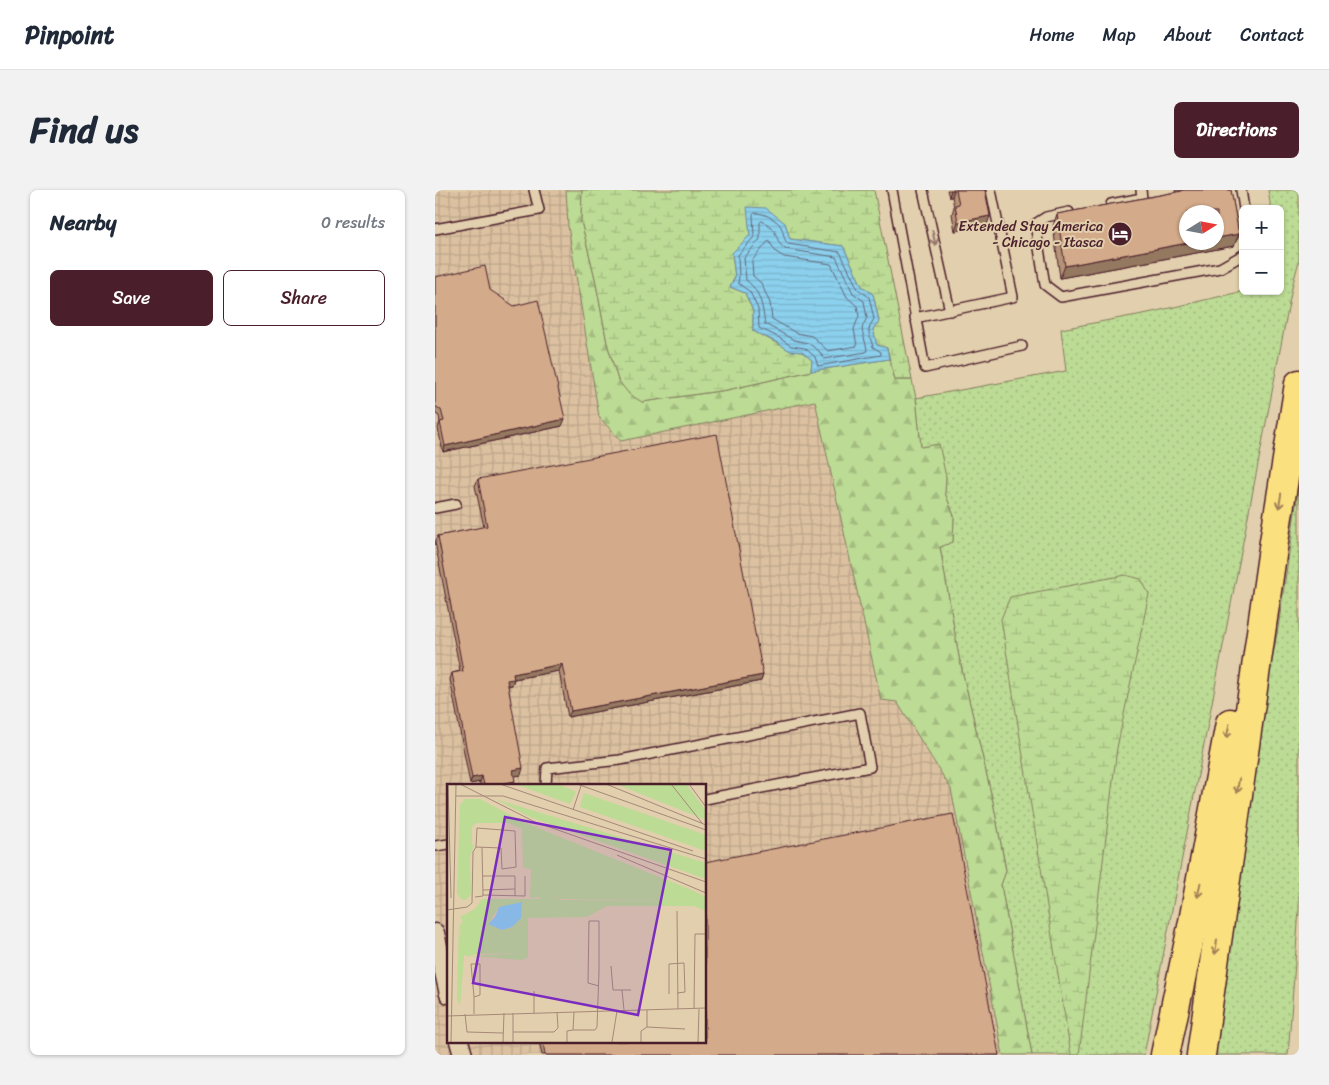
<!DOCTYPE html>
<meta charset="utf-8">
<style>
:root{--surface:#fff;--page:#f2f2f3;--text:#1f2937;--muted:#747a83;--line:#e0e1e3;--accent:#4a1f2b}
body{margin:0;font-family:Sriracha,sans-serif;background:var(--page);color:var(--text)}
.controls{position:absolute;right:15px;top:15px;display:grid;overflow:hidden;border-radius:8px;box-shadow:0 1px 4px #0004}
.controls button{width:45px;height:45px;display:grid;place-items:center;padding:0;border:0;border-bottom:1px solid var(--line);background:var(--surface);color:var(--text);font:25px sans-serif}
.compass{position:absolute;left:744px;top:15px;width:45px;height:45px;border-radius:50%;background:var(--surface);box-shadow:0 1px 4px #0004;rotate:79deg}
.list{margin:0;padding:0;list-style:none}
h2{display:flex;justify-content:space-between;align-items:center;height:65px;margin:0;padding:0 20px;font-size:21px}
h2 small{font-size:16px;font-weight:400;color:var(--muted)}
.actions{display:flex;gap:10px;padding:15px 20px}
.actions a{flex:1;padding:11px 0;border:1px solid var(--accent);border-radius:8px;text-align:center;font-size:18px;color:var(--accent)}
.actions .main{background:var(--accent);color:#fff}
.map{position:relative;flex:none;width:864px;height:865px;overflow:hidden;border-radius:8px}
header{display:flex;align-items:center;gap:30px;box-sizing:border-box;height:70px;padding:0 25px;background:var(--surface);border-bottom:1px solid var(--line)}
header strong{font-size:24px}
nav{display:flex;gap:28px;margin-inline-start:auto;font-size:18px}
.intro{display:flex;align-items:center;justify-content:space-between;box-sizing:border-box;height:120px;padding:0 30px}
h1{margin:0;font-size:35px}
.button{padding:12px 22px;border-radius:8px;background:var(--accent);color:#fff;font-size:18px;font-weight:700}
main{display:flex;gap:30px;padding:0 30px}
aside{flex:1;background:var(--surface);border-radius:8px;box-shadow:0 1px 4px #0004}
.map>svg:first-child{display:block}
.industrial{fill:url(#industrial-grid);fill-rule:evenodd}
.grass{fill:url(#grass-dots);stroke:#837d60}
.forest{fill:url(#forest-firs);stroke:#837d60}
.wetland{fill:url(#wetland-marsh);stroke:#837d60}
.water{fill:url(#water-rules);stroke:#71899f}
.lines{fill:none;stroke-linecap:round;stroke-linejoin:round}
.shore{stroke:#646679;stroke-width:1}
.service-casing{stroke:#4a1f2b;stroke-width:12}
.minor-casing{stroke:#4a1f2b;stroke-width:21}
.motorway-casing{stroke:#4a1f2b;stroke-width:31}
.service{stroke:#e2cfad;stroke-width:9}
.minor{stroke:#e2cfad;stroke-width:18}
.motorway{stroke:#fbe080;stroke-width:28}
.wall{fill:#b59377;stroke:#4a1f2b}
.shaded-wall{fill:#947861;stroke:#4a1f2b}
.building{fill:#d3ab8a;stroke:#4a1f2b}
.oneway{stroke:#96776c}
.oneway2{stroke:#a28056}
.labels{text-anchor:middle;stroke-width:4;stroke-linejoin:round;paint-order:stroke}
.poi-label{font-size:14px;fill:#4a1f2b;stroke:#e2cfad;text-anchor:end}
.inset-road{fill:none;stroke:#a58979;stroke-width:1}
.view{fill:#7b2cbf;fill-opacity:0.15;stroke:#7b2cbf;stroke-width:2.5}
.inset-edge{fill:none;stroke:#4a1f2b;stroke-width:2.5}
</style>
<header>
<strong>Pinpoint</strong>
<nav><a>Home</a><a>Map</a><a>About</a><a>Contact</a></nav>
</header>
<div class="intro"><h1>Find us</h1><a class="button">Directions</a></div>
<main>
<aside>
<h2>Nearby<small>0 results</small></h2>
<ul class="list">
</ul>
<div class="actions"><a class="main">Save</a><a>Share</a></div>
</aside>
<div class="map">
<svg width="864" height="865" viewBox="0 0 864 865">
<defs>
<pattern id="industrial-grid" width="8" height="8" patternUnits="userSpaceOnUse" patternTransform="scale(1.25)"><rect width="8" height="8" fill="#dbc1a0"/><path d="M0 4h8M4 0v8" fill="none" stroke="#bda58a"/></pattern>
<pattern id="grass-dots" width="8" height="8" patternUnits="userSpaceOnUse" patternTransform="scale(1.25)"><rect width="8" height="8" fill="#bcdb94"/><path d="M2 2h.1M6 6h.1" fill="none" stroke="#a3bc80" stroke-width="1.8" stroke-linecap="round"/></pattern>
<pattern id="forest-firs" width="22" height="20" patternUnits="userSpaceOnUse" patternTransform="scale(1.25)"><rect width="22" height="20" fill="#bcdb94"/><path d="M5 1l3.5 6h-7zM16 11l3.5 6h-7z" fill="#a3bc80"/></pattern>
<pattern id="wetland-marsh" width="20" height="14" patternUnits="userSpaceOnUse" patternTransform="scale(1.25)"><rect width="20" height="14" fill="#bcdb94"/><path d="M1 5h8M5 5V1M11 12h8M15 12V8" fill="none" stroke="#a3bc80"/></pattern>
<pattern id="water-rules" width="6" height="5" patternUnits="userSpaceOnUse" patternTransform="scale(1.25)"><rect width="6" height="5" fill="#8bd0ed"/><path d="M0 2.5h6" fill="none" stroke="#79b2cb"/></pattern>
</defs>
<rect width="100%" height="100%" fill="#e2cfad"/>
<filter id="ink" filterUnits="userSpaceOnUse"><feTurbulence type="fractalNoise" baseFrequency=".02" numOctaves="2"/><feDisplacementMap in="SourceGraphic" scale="10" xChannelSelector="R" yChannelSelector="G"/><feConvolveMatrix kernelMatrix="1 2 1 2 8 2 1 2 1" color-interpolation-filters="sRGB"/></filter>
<g filter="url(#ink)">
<path class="industrial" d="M0,0H131L133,36L164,227L186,251L380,211L446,510L462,512L516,599L568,865H0ZM14,595H270V851H14Z"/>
<g class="grass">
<path d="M833,0H864V71L858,93L709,865H597L566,695L571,680L558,612L524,467L505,356L518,352L519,326L510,303L511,287L486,257L481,208L631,181L626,139L713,123L809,101H845V19H836Z"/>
<path d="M864,295V720L853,865H780L833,491L843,438Z"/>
</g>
<path class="forest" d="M131,0H147L146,31L160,88L172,153L183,190L207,212L292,200L376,181L454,169L460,190H477L481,208L486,257L504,254L511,287L510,303L519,326L518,352L505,357L524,467L558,612L571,681L566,695L597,865H568L516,599L462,512L446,510L380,211L186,251L164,227L133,36Z"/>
<g class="wetland">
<path d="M147,0H439L477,190H460L452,158L442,155L438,139L444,131L438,104L427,96L408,56L355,49L350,33L313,17L315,45L297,63L300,87L295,97L310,103L318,121V141L357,161L367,162L377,170L376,181L292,200L207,212L194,204L183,190L172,153L160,88L146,31Z"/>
<path d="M690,385L706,389L714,404L682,558L644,865H636L566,429L575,407Z"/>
</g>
<path class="water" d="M312,17L331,18L350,33L355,49L408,56L427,96L438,104L444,131L438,139L442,155L452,158L454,169L376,181L377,170L367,162L355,161L341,152L318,141V121L310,103L295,97L300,87L297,63L315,45Z"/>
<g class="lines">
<g class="shore">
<path d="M320,23C329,23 339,28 345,35C349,41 348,49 353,54L405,62L423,99L434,107L439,129C431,141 434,143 438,157L446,162V165L383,176L380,167L370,158L356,156L343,147L324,138L323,119L315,102L303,93L304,86L303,65L319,47L318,25Z"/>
<path d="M327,31C346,40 338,50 350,59L401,67L418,103L429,111L432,128L428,135L427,140L432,159L431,162L389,169L384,161L373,153L359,150L330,134C327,115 326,102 311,90L309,68L325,49V33Z"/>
<path d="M334,51L341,62L349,67L396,74L412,107L422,116L424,126L419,139L422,156L393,161L377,146L361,143L337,129L335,113L326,93L318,86L317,71Z"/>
</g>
<defs>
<g id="service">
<path d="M457,0L490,178L587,156"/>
<path d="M488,0L515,121"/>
<path d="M806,0L809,19"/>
<path d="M676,14L707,8L706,0"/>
<path d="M634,22L611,27L600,34L610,95L626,107L785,78L808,65"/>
<path d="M0,39L104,20L99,0"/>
<path d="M480,128L578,107L556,0"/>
<path d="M0,318L21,314"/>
<path d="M111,595L112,578L185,570L425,523L435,577L270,609"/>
<path d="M0,656L14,654"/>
</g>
<g id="minor">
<path d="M0,743L14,804"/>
<path d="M24,851L28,865"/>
</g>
<g id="motorway">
<path d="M730,865L757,737L795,533"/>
<path d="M766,865L838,358L864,194"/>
</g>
</defs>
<use href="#service" class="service-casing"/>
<use href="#minor" class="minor-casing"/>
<use href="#motorway" class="motorway-casing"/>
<use href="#service" class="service"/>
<use href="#minor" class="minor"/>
<use href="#motorway" class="motorway"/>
</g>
<g class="wall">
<path d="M512,0H550L552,35L520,41L517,24L519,17L517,7H514Z"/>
<path d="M740,0H796L804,44L799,56L625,88L618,36L622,24L741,2Z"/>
<path d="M0,87L55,100L127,236L8,262L3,238L5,232L4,226L0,223Z"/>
<path d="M43,289L328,485L326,491L133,527L124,481L79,489L77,495L73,496L86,585L79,586L78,595H45V592L35,594L15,489L17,483L25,481L0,352L3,346L49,337L40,296Z"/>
<path d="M104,851H270L564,865H107Z"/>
</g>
<g class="shaded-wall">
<path d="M516,0H519L517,7H514Z"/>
<path d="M555,26L552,35L520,41L523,32Z"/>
<path d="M804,44L799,56L625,88L630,76L758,52H782V48Z"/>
<path d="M130,229L127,236L8,262L10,256Z"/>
<path d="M127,474L124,481L79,489L77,495L69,496L72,490L78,484Z"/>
<path d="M328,485L326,491L133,527L136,521Z"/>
<path d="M88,578L86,585L75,587L78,580Z"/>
<path d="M47,586L45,592L35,594L37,588Z"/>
<path d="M80,591L78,595H60Z"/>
</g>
<g class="building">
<path d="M521,0H550L555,26L523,32L520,15L524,14Z"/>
<path d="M747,0H796L804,44L782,48V22H752V52H758L630,76L622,24L747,1Z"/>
<path d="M50,76L55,100L79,116L103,110L130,229L10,256L5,232L9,231L6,220L0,216V87Z"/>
<path d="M282,244L328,485L136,521L127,474L78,484L79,489L72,490L88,578L78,580L80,591L60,595H49L47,586L37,588L17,483L28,481L3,346L52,336L43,289Z"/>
<path d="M518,624L564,865H110L108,851H270V672Z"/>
</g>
<defs><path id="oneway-shaft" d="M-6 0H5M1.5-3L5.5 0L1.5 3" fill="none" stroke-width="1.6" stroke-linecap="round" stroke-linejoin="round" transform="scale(1.25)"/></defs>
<use class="oneway" href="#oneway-shaft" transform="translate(499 48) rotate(78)"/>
<g class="oneway2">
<use href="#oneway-shaft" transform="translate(845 311) rotate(99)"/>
<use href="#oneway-shaft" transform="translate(793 541) rotate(101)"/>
<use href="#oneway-shaft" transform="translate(803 596) rotate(98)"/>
<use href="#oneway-shaft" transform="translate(764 700) rotate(101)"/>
<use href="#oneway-shaft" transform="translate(781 757) rotate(98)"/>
</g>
</g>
<defs>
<symbol id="hotel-disc" viewBox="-11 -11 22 22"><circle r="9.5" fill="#4a1f2b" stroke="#e2cfad"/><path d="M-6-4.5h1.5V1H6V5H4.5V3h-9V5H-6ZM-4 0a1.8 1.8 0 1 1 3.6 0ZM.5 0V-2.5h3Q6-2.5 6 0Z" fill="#fff"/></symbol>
</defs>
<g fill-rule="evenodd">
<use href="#hotel-disc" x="671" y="30" width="28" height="28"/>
</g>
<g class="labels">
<g class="poi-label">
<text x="668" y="41">Extended Stay America<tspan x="668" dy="16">- Chicago - Itasca</tspan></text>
</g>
</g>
<g transform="translate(12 594)">
<rect width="259" height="259" fill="#e2cfad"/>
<path d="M68,0H112L129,8L123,20ZM169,0H239L259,27V36ZM137,9L259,51V67L133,23ZM18,15H33L76,38L247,107L259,113V127L247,122L245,117L113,115L107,112L83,114L84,85L76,84L75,45L61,39H29L25,43V61H27L23,72L24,110L19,116L14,115L10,109L13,21ZM48,15L259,79V95L83,33ZM12,140L17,173L13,222L10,215Z" fill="#bcdb94"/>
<path d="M93,112H107L113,116L245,117L247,122H160L140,133L81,134V173L75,176L25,172L72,169L75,118L80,115H93Z" fill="#bcdb94"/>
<path d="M130,77L158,89L218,109L129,106L125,104V81ZM35,115H80L79,118L52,123L41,140L55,146L65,143L74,134L72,169L27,170L22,173L15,170L13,140L16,138L13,133L28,125Z" fill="#bcdb94"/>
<path d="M75,118L74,134L65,143L55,146L41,140L48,133L52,123Z" fill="#8bd0ed"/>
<path class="inset-road" d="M1,0L4,114M13,0L88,38L259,98M53,0L246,67M130,0L259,46M159,0L259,41M224,0L255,39M242,0L259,23M9,12H56L259,75M126,26L134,2M170,71L259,109M36,92H68V112M36,106L68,105M36,111L78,112V92M28,113L36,112L35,63M0,126L20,123L25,119L26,68L29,63L30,44L68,47L69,83L55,85L54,64L29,63M230,127L231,225M164,182L166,206H184M175,206L177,226M87,207V229M222,210V180L237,179L238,208L230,209M27,213L24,180H33V211L27,213V230M247,225L248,150H259M18,230L20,248L56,249M0,232L259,224M200,243L238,245M126,246H148L150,243L152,188V137H142L141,199L152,202M66,248H107L111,244L110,228M4,258L9,0M56,258L57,229M66,258V229M120,258V247L126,246L127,228M165,258L170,227M194,258V247L200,243V226M251,258L252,225"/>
<path class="view" d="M58,33L224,66L191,231L26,199Z"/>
<rect width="259" height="259" class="inset-edge"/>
</g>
</svg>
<div class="controls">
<button>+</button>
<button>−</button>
</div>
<svg class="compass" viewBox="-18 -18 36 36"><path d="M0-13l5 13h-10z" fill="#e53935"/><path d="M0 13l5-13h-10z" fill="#747a83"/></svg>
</div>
</main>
